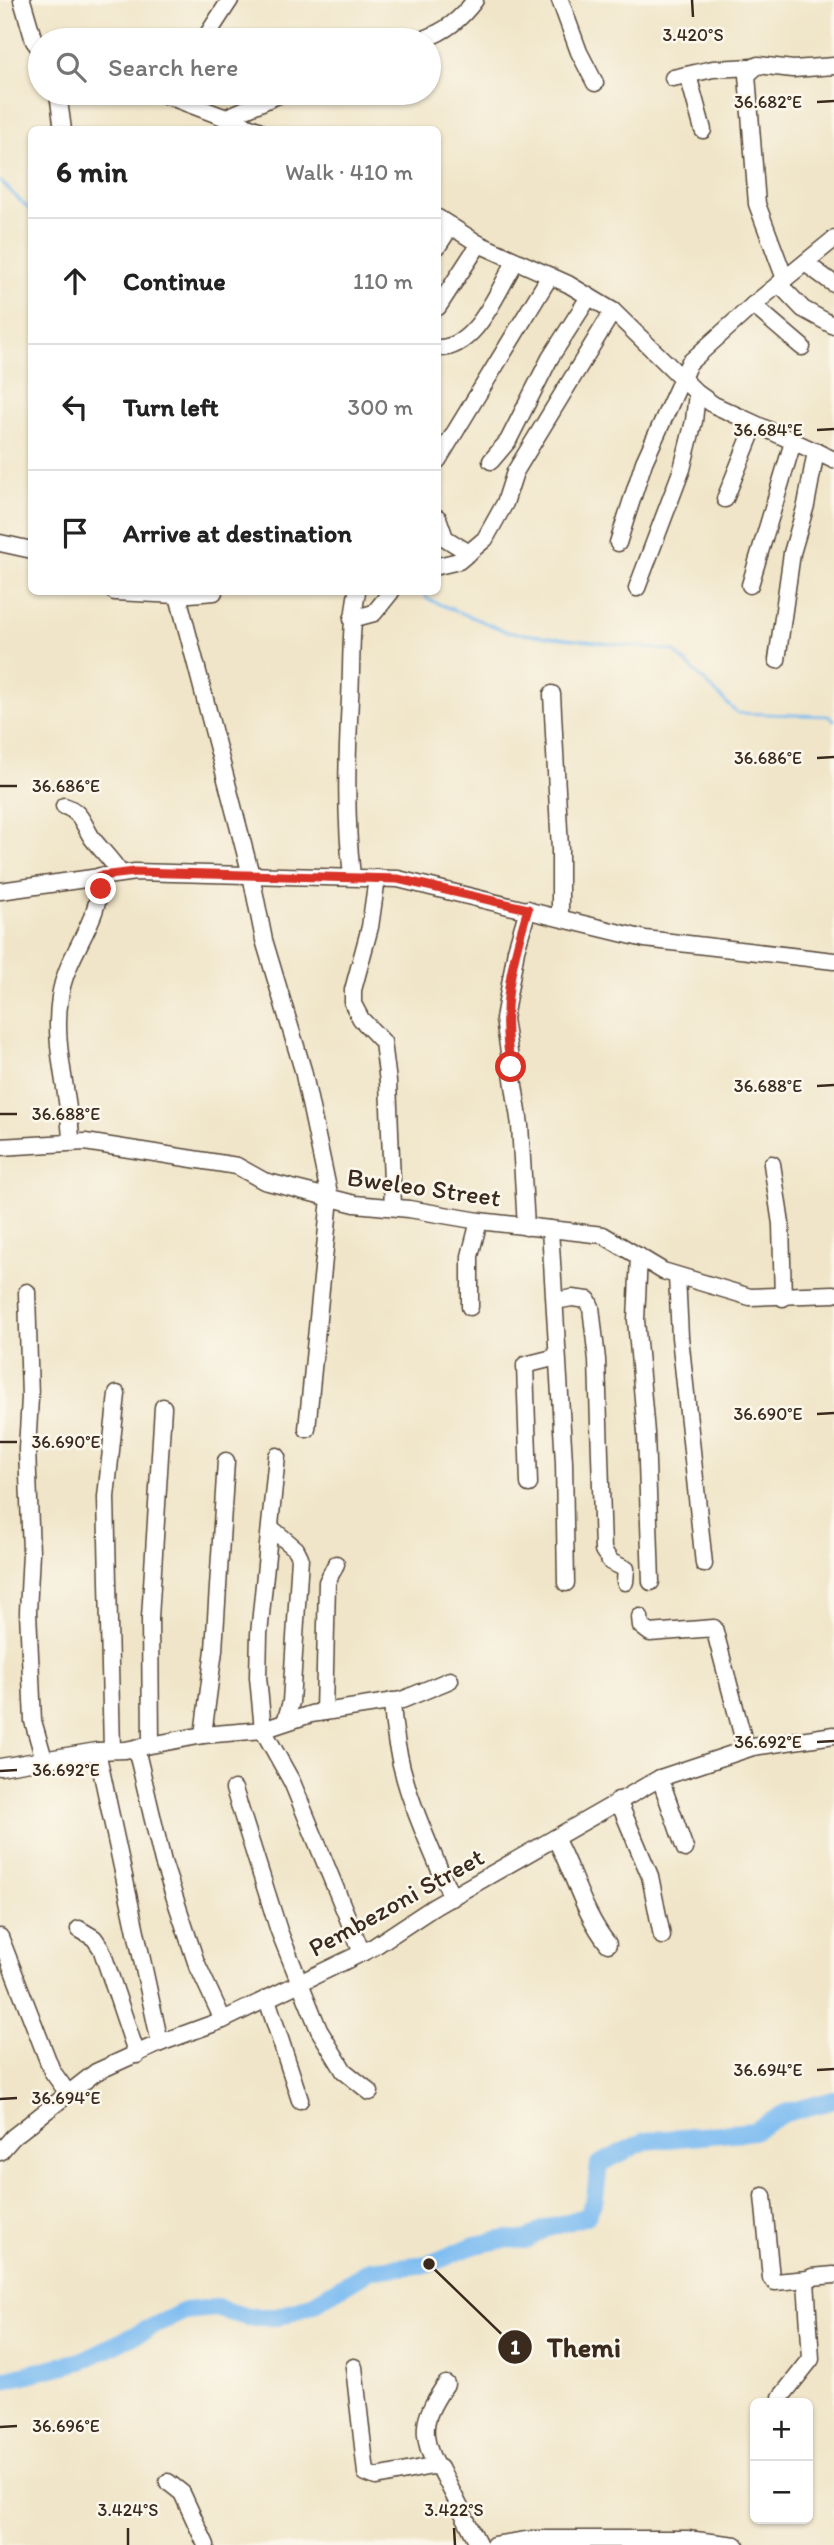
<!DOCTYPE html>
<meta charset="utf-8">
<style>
:root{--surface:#fff;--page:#f6f6f6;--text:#222;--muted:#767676;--line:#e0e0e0}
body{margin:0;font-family:Itim,sans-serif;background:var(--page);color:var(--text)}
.controls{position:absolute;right:21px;bottom:21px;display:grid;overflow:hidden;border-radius:10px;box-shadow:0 2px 5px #0004}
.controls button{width:63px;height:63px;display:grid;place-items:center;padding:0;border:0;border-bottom:2px solid var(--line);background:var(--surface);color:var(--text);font:35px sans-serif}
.stop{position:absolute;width:21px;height:21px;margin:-16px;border:5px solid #d93025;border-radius:50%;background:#fff}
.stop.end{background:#d93025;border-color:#fff;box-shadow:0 2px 7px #0008}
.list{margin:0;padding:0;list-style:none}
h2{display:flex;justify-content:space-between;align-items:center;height:91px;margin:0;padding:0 28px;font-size:30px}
h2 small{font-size:23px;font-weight:400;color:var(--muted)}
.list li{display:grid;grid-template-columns:46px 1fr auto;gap:21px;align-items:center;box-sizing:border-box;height:126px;padding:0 28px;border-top:2px solid var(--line)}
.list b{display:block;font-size:26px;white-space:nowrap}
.list em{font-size:23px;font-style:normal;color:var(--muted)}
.icon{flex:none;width:38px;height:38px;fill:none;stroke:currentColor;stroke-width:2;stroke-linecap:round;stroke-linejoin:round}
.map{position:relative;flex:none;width:834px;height:2545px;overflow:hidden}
.search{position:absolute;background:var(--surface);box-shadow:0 2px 5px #0004;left:28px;top:28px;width:413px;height:77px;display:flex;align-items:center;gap:18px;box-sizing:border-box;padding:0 24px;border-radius:38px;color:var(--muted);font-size:26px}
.panel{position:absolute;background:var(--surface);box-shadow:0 2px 5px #0004;left:28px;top:126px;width:413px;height:469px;border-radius:10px}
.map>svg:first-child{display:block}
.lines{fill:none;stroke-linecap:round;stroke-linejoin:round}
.stream{stroke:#7dbcf1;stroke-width:2.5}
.river{stroke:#7dbcf1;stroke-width:18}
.minor-casing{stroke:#564638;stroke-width:19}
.minor{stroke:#fff;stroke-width:16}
.route{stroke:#d93025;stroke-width:9}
.ticks{fill:none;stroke:#3b2a1e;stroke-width:2.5}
.labels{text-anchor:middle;stroke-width:5;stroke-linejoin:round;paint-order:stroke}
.street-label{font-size:26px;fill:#3b2a1e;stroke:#fbf7ec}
.ticks-label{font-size:18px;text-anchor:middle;fill:#3b2a1e;stroke:#fbf7ec;stroke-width:5;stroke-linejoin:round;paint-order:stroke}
.leader{fill:none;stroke:#3b2a1e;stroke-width:2.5}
.callout-dot{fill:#3b2a1e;stroke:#fbf7ec;stroke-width:2.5}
.mark-label{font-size:21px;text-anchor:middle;font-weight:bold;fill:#fff}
.callout-label{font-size:28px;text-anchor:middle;font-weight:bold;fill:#3b2a1e;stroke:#fbf7ec;stroke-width:5;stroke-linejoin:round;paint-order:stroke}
</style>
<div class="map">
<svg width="834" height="2545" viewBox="0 0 834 2545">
<rect width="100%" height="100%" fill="#fbf7ec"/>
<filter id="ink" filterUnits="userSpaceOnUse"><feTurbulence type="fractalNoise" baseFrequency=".0143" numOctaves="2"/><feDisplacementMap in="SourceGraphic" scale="14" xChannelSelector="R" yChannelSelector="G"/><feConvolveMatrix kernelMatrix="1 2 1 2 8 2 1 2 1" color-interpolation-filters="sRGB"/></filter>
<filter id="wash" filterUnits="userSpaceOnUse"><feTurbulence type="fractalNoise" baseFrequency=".00686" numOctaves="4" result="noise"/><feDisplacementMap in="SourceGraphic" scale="28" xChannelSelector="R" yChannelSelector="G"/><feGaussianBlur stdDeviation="1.57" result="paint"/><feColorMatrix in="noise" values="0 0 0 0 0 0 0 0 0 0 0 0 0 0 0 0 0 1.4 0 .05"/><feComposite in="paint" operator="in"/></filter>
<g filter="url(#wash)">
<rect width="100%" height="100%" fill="#f0e5c8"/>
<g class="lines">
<g class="stream">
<path d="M0,181L32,212"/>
<path d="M424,592L427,599L508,632L674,651L737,713L828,716L834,720"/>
</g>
<path class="river" d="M0,2381L81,2361L185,2311L216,2308L247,2317H277L311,2305L370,2270L429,2264L475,2245L506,2239L526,2240L545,2229L587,2216L595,2198L599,2164L645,2141L754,2131L785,2113L834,2100"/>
</g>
</g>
<g filter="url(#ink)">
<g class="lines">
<defs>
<g id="minor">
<path d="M22,0L34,41L40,49"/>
<path d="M560,0L579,52L595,83"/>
<path d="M204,40L230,0"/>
<path d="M422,40C446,31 460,20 475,0"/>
<path d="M688,75L703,130"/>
<path d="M673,78L713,69L753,67"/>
<path d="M58,93L63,130"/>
<path d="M160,93L258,130"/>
<path d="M227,117L283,93"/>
<path d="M438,218L479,244L568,284L613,311L697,393L714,405L834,460"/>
<path d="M438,246L451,226"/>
<path d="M805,263L834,284"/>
<path d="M785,279L757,204L747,75L758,65L793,69L834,66"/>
<path d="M779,284L803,309L834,326"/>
<path d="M753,305L802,347"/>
<path d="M438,307L479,244"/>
<path d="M438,348C477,349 497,290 516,261"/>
<path d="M438,460L550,276"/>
<path d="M491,461L508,441L550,358L589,297"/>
<path d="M725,499L755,425"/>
<path d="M438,518L445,538L469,553"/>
<path d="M0,543L32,550"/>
<path d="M618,543L644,462L689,363L753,305L834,239"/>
<path d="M438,566L459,561L485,539L505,503L515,472L613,311"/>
<path d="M750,585L793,442"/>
<path d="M637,588L682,469L694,421L697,393"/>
<path d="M115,592L178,595L214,592"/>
<path d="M177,592L251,875L264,940L303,1070L330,1198L307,1429"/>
<path d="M352,619L374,613L391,592"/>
<path d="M777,660L792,553L806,505L816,451"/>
<path d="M552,694L560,849V917"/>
<path d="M64,806C81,811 83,824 92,838C101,850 112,860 120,873"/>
<path d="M352,876C345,816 347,758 350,699C352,662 350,628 357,592"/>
<path d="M377,878L370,927L353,990V1004L361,1019L383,1042L388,1082L393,1207"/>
<path d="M0,891L135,872L398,879L645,939L834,961"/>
<path d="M71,1142C70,1093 52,1047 60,997C66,953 102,921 100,876"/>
<path d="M0,1147L85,1142L237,1166L264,1181L355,1204L409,1209L479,1221L603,1235L663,1271L750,1297L834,1294"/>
<path d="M772,1164L781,1224L783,1298"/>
<path d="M526,1227L520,1125L504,1019L516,950L528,909"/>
<path d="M550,1229L564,1462L566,1583"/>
<path d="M639,1256L636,1320L646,1433L651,1582"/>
<path d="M677,1276L680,1337L704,1564"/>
<path d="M27,1292L30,1398L27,1449L31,1552L28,1612L33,1721L44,1759"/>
<path d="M555,1301L572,1298L588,1300L591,1307L597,1360L603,1550L611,1562L626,1569L625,1582"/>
<path d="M470,1307V1256L479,1221"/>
<path d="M277,1456L259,1634L258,1677L263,1730L292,1782L362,1953"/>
<path d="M529,1484L525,1365L557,1357"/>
<path d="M271,1528L296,1549L300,1557L291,1702L285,1722"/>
<path d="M640,1617L641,1626L650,1633L714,1628L746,1749"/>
<path d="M392,1701C395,1776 423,1830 452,1898"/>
<path d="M324,1712L327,1582L336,1564"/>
<path d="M203,1735L214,1650L226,1461"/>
<path d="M151,1744L150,1618L163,1407"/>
<path d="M136,1748L163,1862L196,1962L223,2020"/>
<path d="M112,1750L106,1497L117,1394"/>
<path d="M97,1751L160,2043"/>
<path d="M0,1767L97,1751L125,1750L203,1735L263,1730L311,1714L402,1700L450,1680"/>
<path d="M660,1778L685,1849"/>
<path d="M234,1789L279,1931L319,2030L344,2071L370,2092"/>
<path d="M618,1800L650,1876L662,1936"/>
<path d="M555,1838C574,1873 583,1913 608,1944"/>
<path d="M79,1929L94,1938L101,1948L137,2055"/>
<path d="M0,1937L52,2071L67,2092"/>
<path d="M267,1999L300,2100"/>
<path d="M0,2152L13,2137L96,2072L160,2043L223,2020L372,1948L434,1907L660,1778L753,1747L834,1735"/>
<path d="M763,2196L771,2278L775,2282L808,2279"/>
<path d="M354,2367L366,2473L376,2477L432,2466L440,2468L479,2545"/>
<path d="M781,2397L811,2359L806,2281L812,2277L834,2275"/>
<path d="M436,2466C418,2431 425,2414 446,2384"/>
<path d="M168,2482L182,2493L206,2545"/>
<path d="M494,2545L533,2539H687L736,2545"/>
</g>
</defs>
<use href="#minor" class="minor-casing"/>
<use href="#minor" class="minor"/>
</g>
</g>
<g class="lines" filter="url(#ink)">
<path class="route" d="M101,889L100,876L135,872L398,879L528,909C511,963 500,1011 511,1067"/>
</g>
<path class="ticks" d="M692,0L693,17M817,102L834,101M817,430L834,429M817,758L834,757M0,786H17M817,1086L834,1085M0,1114H17M817,1414L834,1413M0,1442H17M817,1742L834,1741M0,1771L17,1770M817,2070L834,2069M0,2099L17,2098M0,2427L17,2426M128,2528V2545M454,2528L455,2545"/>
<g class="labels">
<g class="street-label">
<text transform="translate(424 1187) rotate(8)" y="9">Bweleo Street</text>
<text transform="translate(396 1902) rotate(-29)" y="9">Pembezoni Street</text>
</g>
</g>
<g class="ticks-label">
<text x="693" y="41">3.420°S</text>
<text x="768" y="108">36.682°E</text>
<text x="768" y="436">36.684°E</text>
<text x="768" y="764">36.686°E</text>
<text x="66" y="792">36.686°E</text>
<text x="768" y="1092">36.688°E</text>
<text x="66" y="1120">36.688°E</text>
<text x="768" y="1420">36.690°E</text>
<text x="66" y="1448">36.690°E</text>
<text x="768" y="1748">36.692°E</text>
<text x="66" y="1776">36.692°E</text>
<text x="768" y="2076">36.694°E</text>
<text x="66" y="2104">36.694°E</text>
<text x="66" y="2432">36.696°E</text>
<text x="128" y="2516">3.424°S</text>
<text x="454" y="2516">3.422°S</text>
</g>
<path class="leader" d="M429 2264L515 2347"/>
<g class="callout-dot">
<circle cx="429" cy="2264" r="7"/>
<circle cx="515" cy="2347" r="18"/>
</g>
<g class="mark-label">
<text x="515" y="2354">1</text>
</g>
<g class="callout-label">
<text x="584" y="2357">Themi</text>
</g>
</svg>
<div class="controls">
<button>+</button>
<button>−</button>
</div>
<div class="stop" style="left:511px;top:1067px"></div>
<div class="stop end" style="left:101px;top:889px"></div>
<div class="search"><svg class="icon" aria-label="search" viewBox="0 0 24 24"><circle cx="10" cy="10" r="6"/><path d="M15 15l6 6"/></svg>Search here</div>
<section class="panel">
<h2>6 min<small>Walk · 410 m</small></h2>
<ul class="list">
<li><svg class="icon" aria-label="ahead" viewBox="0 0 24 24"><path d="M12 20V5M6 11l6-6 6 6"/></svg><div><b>Continue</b></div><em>110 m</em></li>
<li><svg class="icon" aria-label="left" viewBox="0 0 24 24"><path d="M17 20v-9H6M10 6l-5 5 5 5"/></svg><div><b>Turn left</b></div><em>300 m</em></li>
<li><svg class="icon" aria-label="arrive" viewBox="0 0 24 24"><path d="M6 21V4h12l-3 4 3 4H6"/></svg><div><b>Arrive at destination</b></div></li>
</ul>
</section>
</div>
